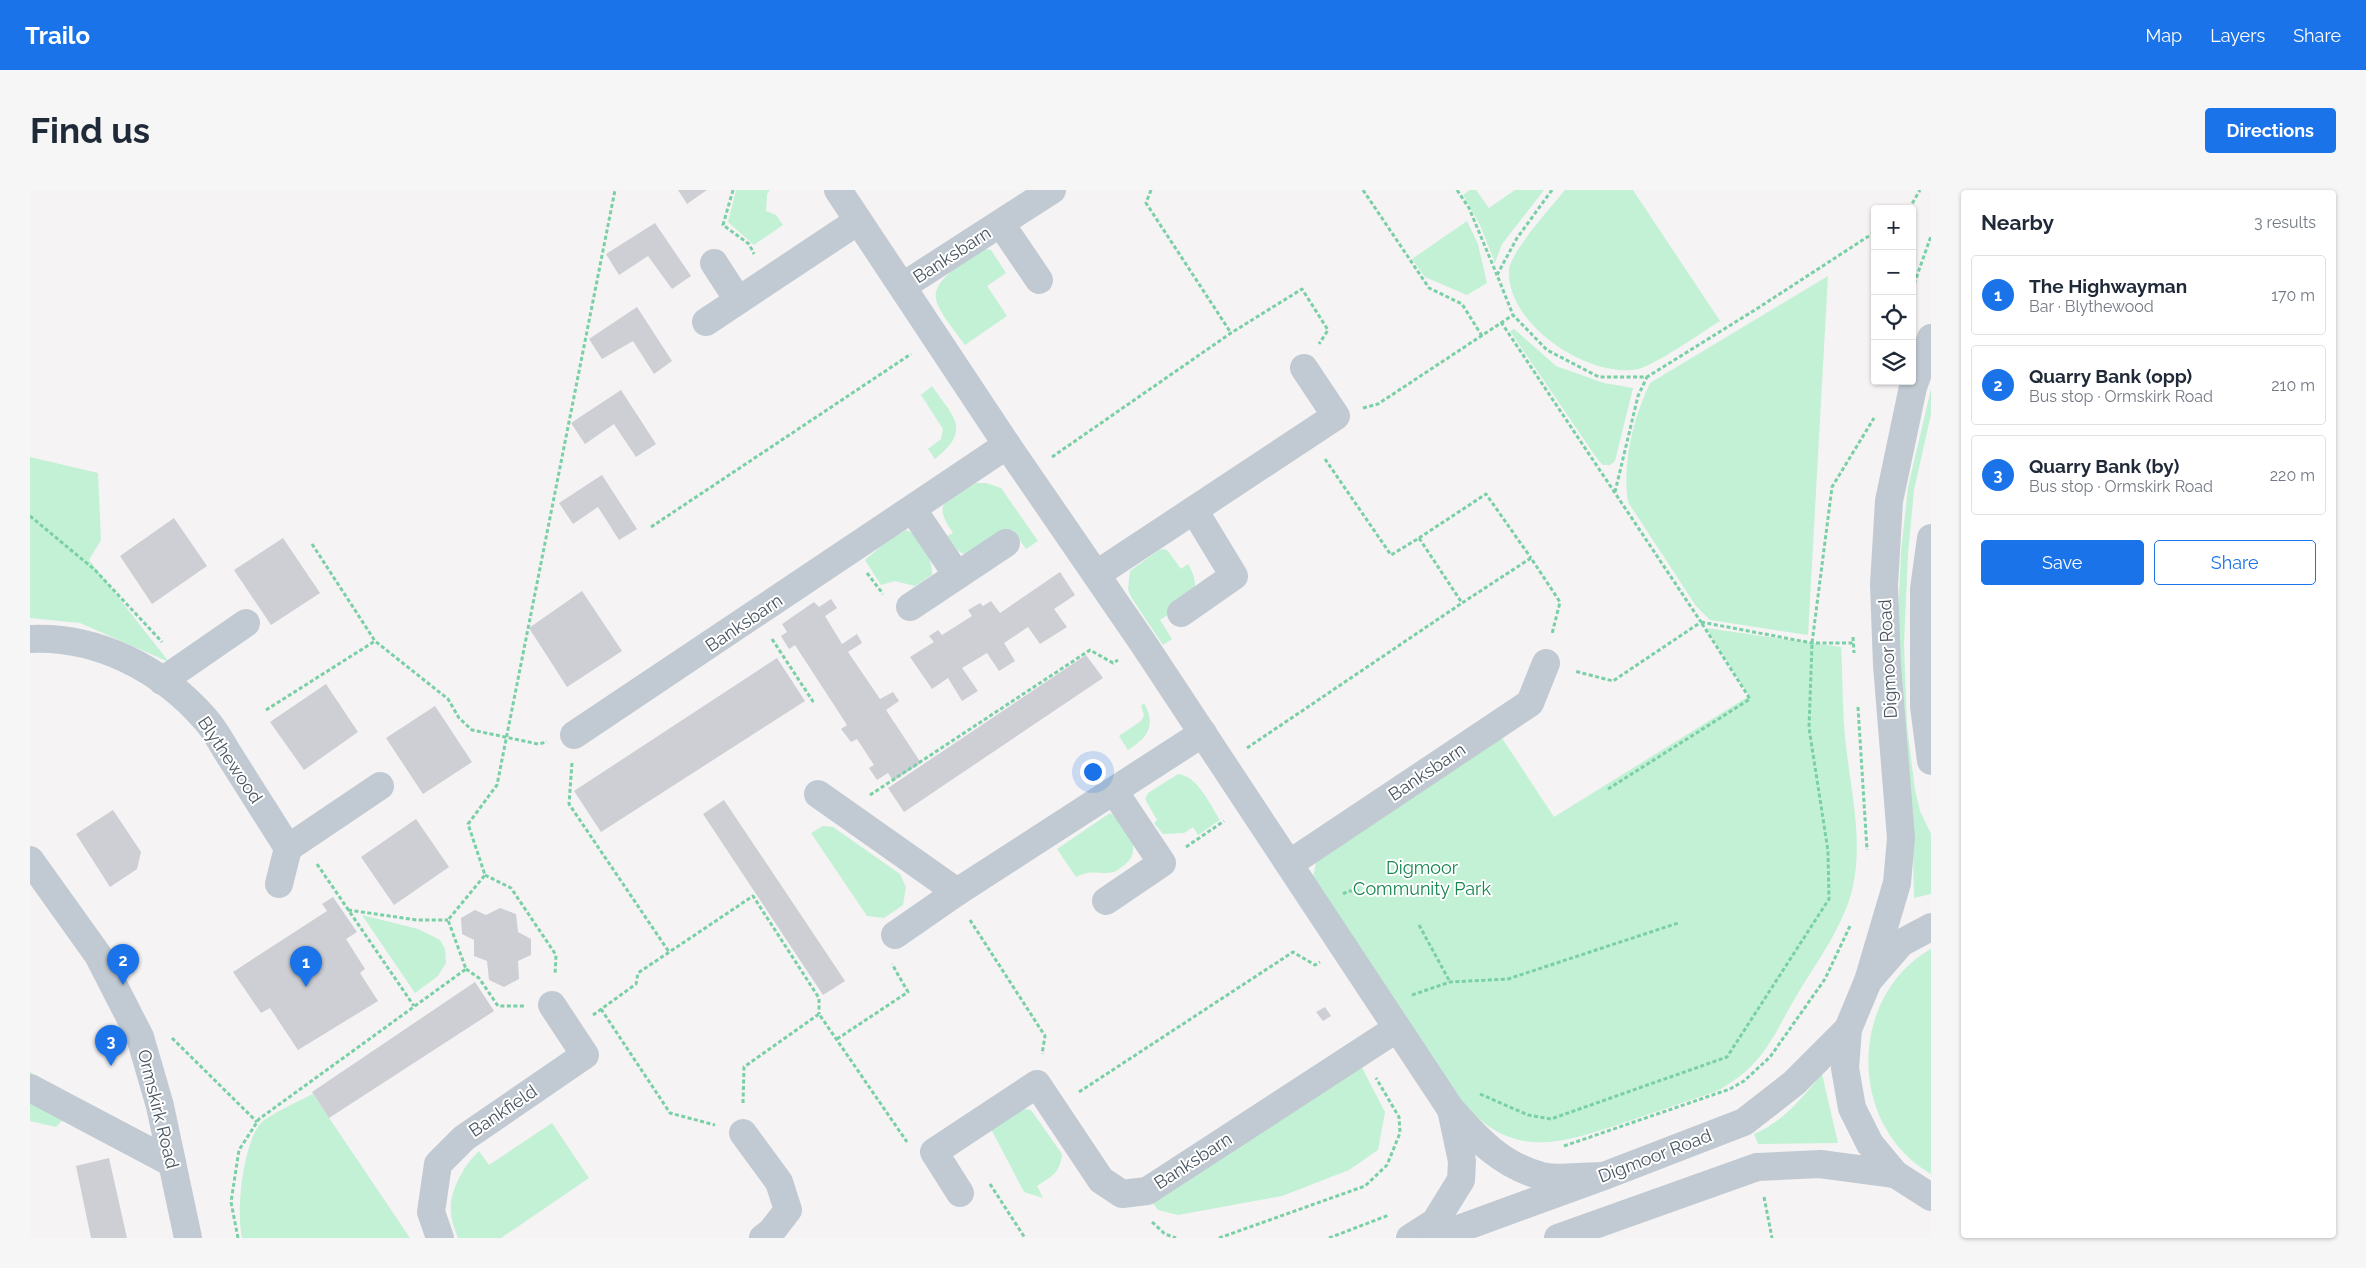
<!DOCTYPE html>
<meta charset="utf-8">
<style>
:root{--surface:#fff;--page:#f6f6f7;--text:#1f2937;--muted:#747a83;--line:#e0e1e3;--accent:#1a73e8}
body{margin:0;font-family:Raleway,sans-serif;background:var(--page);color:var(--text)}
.controls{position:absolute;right:15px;top:15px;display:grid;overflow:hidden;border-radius:5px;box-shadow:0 1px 4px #0004}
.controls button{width:45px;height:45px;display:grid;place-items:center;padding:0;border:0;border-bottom:1px solid var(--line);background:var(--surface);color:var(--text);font:25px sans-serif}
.you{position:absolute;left:1062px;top:581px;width:18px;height:18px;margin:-12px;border:4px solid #fff;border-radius:50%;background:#1a73e8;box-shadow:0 0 0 8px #1a73e833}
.badge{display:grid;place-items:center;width:32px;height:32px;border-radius:50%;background:var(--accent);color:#fff;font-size:16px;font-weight:700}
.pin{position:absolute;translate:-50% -41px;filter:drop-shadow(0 1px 2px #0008)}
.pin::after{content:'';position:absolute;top:26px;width:18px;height:15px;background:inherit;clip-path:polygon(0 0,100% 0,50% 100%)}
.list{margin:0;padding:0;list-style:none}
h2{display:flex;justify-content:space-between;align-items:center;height:65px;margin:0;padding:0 20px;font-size:21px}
h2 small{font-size:16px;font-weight:400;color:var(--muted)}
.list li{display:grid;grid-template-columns:32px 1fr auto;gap:15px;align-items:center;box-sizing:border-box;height:80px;margin:0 10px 10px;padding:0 10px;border:1px solid var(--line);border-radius:5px}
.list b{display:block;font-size:19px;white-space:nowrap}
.list p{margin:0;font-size:16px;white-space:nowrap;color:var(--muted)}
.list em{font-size:16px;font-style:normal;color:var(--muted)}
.actions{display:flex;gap:10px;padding:15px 20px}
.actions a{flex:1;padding:11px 0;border:1px solid var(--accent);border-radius:5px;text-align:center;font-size:18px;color:var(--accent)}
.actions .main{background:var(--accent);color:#fff}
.icon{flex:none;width:28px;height:28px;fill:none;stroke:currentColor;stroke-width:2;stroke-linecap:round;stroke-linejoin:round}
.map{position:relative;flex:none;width:1901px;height:1048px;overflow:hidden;border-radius:5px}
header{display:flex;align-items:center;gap:30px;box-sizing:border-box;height:70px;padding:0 25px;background:var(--accent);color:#fff}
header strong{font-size:24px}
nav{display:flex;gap:28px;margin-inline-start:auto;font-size:18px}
.intro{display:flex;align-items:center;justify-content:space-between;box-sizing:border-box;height:120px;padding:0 30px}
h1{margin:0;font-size:35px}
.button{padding:12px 22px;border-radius:5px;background:var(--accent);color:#fff;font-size:18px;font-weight:700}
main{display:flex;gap:30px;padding:0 30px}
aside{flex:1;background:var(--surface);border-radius:5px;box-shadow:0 1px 4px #0004}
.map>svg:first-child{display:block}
.green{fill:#c3f1d5}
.building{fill:#cdcfd5}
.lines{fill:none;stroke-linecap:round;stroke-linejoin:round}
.path{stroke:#7ad0a6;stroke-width:3;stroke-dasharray:4 2.5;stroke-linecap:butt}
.minor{stroke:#c1cad2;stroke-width:28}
.labels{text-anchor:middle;stroke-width:4;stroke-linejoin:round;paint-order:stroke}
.street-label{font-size:18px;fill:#4a5661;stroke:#fff}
.park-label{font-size:18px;fill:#17864f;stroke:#fff}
</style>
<header>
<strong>Trailo</strong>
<nav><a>Map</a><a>Layers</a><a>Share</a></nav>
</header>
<div class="intro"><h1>Find us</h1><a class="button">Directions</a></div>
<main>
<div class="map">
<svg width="1901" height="1048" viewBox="0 0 1901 1048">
<rect width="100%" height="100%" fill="#f5f3f3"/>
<g class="green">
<path d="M706,0H740L737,4L736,21L746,25L753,35L724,55L698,32Z"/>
<path d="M1440,0H1446L1459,18L1485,0H1514L1472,54L1465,73L1450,35L1433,5Z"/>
<path d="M1535,0H1603L1690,131C1672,142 1626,175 1608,179C1559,189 1477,135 1479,81C1479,63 1523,15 1535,0Z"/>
<path d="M1437,31L1448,54L1457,93L1437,105L1395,87L1382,69Z"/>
<path d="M955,59L961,60L976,83L957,96L977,126L935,155C927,144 908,121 906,109C902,89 940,67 955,59Z"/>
<path d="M1798,86L1778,445L1680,430L1666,416L1598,312C1592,272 1603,229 1620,193Z"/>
<path d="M1484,139L1526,176L1574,193L1603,198L1585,271L1580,275H1573L1568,270L1480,141Z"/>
<path d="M902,196C924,228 942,240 905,269L898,259L911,249L913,239L891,205Z"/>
<path d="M1901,199V224L1884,300L1878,364L1874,454L1877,536L1885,600L1890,621L1901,644V704L1884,708L1883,659L1867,451L1871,362L1878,297Z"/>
<path d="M0,267L68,283L71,350L59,370L139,472L50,433L0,428Z"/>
<path d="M946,293H956L971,298L1008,351L996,359L983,340C971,347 943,371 930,362C925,359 921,351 917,346L923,343C917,333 908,322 915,312Z"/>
<path d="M876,340C891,345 903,369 902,385L885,396L865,391L851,395L835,370L856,352Z"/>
<path d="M1134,359L1138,361L1151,379L1158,374C1177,407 1155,414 1130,430L1142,449L1133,455L1101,407L1098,399L1100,381L1129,360Z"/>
<path d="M1676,438L1811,457C1813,490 1812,523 1816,556C1821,601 1833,651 1823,696C1814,737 1785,774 1764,810C1740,852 1732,876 1687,901C1656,912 1624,922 1593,933C1524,956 1479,970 1427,906L1283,687L1286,673L1293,662L1470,545L1524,627L1719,506Z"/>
<path d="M1114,513C1127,536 1117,548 1098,560L1089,546L1111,531L1114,525L1111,516Z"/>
<path d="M1148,584C1168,586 1180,615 1190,630L1168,645L1163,637L1154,643L1133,644L1124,633L1127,630L1115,609L1118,603Z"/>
<path d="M1080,623C1096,634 1116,661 1093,676C1090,678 1086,682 1083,682C1068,686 1064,678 1046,687L1027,659Z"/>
<path d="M793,636L803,637L870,684L876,697L873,715L854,728L837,726L781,643Z"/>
<path d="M332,725L388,739L410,750L415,759L416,773L408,786L385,803Z"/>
<path d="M1901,759V984C1817,936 1818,806 1901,759Z"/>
<path d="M1329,872L1355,922L1348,960L1319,980L1252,1006L1148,1025L1128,1020L1118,1006Z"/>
<path d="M0,882L50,911L26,937L0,931Z"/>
<path d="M1792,884L1808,953L1728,954L1724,944C1754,931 1771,909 1792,884Z"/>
<path d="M283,904L380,1048H212C206,1020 213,958 229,935C234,927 273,909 283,904Z"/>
<path d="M995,919L1001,920L1032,964C1030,983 1022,986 1007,996L1013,1008L994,1002L960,937L985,920Z"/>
<path d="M522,933L559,988L471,1048H428C425,1040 421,1030 421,1021C419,1001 435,974 449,961L459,975Z"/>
</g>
<g class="building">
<path d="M648,0H677L657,14Z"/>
<path d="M625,33L661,86L642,99L618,66L589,85L576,64Z"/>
<path d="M607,117L642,171L624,184L603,151L572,169L559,149Z"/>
<path d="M591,200L626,254L606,267L584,234L555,254L541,233Z"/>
<path d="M572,285L607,339L589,350L568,317L543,334L529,313Z"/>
<path d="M144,328L177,376L122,414L90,366Z"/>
<path d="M253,348L290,403L241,435L204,380Z"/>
<path d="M1030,382L1045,405L1024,419L1037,437L1010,454L998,437L974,453L985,471L969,481L957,463L932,478L948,501L932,511L918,488L902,499L880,467L904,452L899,446L908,440L912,445L942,426L938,420L950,413L953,416L961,411L970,423Z"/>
<path d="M552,401L592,461L537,497L499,438Z"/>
<path d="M801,409L807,418L795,426L812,454L827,444L832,453L818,462L850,509L863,502L869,511L856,520L891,573L863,591L858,583L847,590L839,578L844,575L827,549L821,552L811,539L817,535L765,455L759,459L751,446L757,442L752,434L784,412L789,417Z"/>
<path d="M1056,465L1073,488L874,622L858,598Z"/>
<path d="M747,468L775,511L571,642L544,601Z"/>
<path d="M296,494L328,542L274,580L240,532Z"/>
<path d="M405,516L442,572L393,604L356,548Z"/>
<path d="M694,610L815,791L793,805L673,624Z"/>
<path d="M83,620L111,662L107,679L80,697L46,644Z"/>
<path d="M386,629L419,677L364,715L331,667Z"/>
<path d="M303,707L327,742L316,749L335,779L330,783L348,811L268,860L240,818L231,823L203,782L297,721L292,714Z"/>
<path d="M470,718L486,724L488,742L501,749V765L488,771L489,789L474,797L459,790L457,771L444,766V750L432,744L431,728L445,720L456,725Z"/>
<path d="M445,792L464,821L299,928L282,902Z"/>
<path d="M1295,817L1301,826L1293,831L1286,822Z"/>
<path d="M79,968L97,1048H61L46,976Z"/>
</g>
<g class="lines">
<g class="path">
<path d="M703,0L693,35L719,54L724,64"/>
<path d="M1121,0L1116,13L1201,143"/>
<path d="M1333,0L1399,98L1432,114L1452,146"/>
<path d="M1427,0L1439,18L1467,85"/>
<path d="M1522,0L1487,48L1467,85L1483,125L1517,160L1569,187H1617L1728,118L1845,42"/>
<path d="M1879,19L1890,0"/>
<path d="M1882,100L1901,46"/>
<path d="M1471,132L1671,432L1583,491L1544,481"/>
<path d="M1333,218L1348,214L1483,125"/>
<path d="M1022,267L1201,143L1272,99L1298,140L1289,154"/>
<path d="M1295,269L1361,365L1389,348L1432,413L1501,368L1530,412L1522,444"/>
<path d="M1585,302L1608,206L1617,187"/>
<path d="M0,326L65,380L132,452"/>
<path d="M621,337L881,164"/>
<path d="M1389,348L1456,304L1501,368"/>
<path d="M282,354L345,451L418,509L429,528L442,540L508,554L517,552"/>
<path d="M837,383L853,404"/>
<path d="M1671,432L1782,453H1823"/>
<path d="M1823,447L1824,463"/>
<path d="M742,449L784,513"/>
<path d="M1828,517L1837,660"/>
<path d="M236,520L345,451"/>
<path d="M1217,558L1432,413"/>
<path d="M542,573L539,614L639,762"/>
<path d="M1578,599L1720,509L1671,432"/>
<path d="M840,605L1060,460L1083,473L1088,470"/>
<path d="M1156,657L1194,631"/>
<path d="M287,674L384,816"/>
<path d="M455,685L481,698L526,765L525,785"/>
<path d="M1313,704L1318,701H1331"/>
<path d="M318,720L387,730H418"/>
<path d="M940,730L1015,846L1012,864"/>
<path d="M1389,735L1420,792"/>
<path d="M436,779L449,788L468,816H494"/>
<path d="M1382,805L1420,792L1478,789L1648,733"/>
<path d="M571,819L640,923L685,935"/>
<path d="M563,825L606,794L608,783L723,706L789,808V824"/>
<path d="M142,848L227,932"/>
<path d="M807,849L878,802L862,774"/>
<path d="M1049,902L1263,762L1285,775L1290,772"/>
<path d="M1450,904L1498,925L1521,929L1697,867L1799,709L1798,661L1779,538L1782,453L1802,297L1844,228"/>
<path d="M713,913L714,877L789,824L877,952"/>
<path d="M1534,956L1700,899L1714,891L1740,867L1795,789L1820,736"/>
<path d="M960,994L995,1048"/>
<path d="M1734,1007L1742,1048"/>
<path d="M1122,1032L1135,1044L1146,1048"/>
<path d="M208,1048L201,1012L209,960L229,929L436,779L418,730L455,685L438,634L467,595L585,0"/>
<path d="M1189,1048L1335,996L1357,975L1370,943L1369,927L1346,888"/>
<path d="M1299,1048L1359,1025"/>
</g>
<g class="minor">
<path d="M808,0L977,255L1113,453L1420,918C1446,948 1472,976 1512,986C1529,990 1556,986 1574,986"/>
<path d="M971,34L1009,90"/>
<path d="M684,73L708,110"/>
<path d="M873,96L1022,0"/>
<path d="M676,132L828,31"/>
<path d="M883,320L927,385"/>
<path d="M1901,348L1894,399V516L1901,571"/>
<path d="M1067,384L1306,226L1274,178"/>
<path d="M880,417L976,353"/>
<path d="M1151,423L1204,386L1164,320"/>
<path d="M0,449C68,446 132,479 176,530C186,541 193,556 201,568C220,598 239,628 258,658L249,694"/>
<path d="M132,491L216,433"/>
<path d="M544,545L977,255"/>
<path d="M788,604L927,702"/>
<path d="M258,658L350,596"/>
<path d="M0,670L68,765L110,847L130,916L158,1048"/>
<path d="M1259,674L1500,513L1516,473"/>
<path d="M1076,711L1132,673L1084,601"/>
<path d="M1901,737L1871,753L1838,791L1818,839L1815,878L1822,918L1840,954L1865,984L1901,1007"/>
<path d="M865,745L927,702L1173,543"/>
<path d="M1838,791L1867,693L1871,648L1857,475L1854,395L1859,311L1883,197L1901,148"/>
<path d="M0,898L142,973"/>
<path d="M713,943L749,992L758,1020L741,1042L733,1048"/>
<path d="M930,1003L904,962L1007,894L1071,990L1092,1004L1117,1001L1366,839"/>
<path d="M410,1048L401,1022L408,974L434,948L555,865L522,815"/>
<path d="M1380,1048L1405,1032L1431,990L1432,971L1422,924"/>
<path d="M1404,1048L1574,986L1714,932L1764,893L1818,839"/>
<path d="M1528,1048L1727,977L1790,974L1865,984"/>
</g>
</g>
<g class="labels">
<g class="street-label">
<text transform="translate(922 65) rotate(-33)" y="6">Banksbarn</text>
<text transform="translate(714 433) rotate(-34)" y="6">Banksbarn</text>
<text transform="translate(1858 469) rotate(-93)" y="6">Digmoor Road</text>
<text transform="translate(200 570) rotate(56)" y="6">Blythewood</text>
<text transform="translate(1397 582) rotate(-34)" y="6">Banksbarn</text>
<text transform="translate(128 919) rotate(76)" y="6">Ormskirk Road</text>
<text transform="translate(473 921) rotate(-34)" y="6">Bankfield</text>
<text transform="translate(1625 966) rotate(-21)" y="6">Digmoor Road</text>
<text transform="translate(1163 971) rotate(-33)" y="6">Banksbarn</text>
</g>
<g class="park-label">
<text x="1392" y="684">Digmoor<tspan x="1392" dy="21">Community Park</tspan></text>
</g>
</g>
</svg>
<div class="controls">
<button>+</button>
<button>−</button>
<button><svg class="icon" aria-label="locate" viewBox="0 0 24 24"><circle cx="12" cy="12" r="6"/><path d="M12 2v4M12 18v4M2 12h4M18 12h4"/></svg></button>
<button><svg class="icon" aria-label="layers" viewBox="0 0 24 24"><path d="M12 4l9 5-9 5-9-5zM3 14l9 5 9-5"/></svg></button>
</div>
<div class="you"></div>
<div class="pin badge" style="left:276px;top:797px">1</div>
<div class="pin badge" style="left:93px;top:795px">2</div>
<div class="pin badge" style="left:81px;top:876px">3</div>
</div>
<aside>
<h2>Nearby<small>3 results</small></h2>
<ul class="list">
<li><span class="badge">1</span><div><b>The Highwayman</b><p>Bar · Blythewood</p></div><em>170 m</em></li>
<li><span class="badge">2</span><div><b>Quarry Bank (opp)</b><p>Bus stop · Ormskirk Road</p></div><em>210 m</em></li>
<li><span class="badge">3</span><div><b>Quarry Bank (by)</b><p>Bus stop · Ormskirk Road</p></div><em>220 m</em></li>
</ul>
<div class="actions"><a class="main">Save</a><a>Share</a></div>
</aside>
</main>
